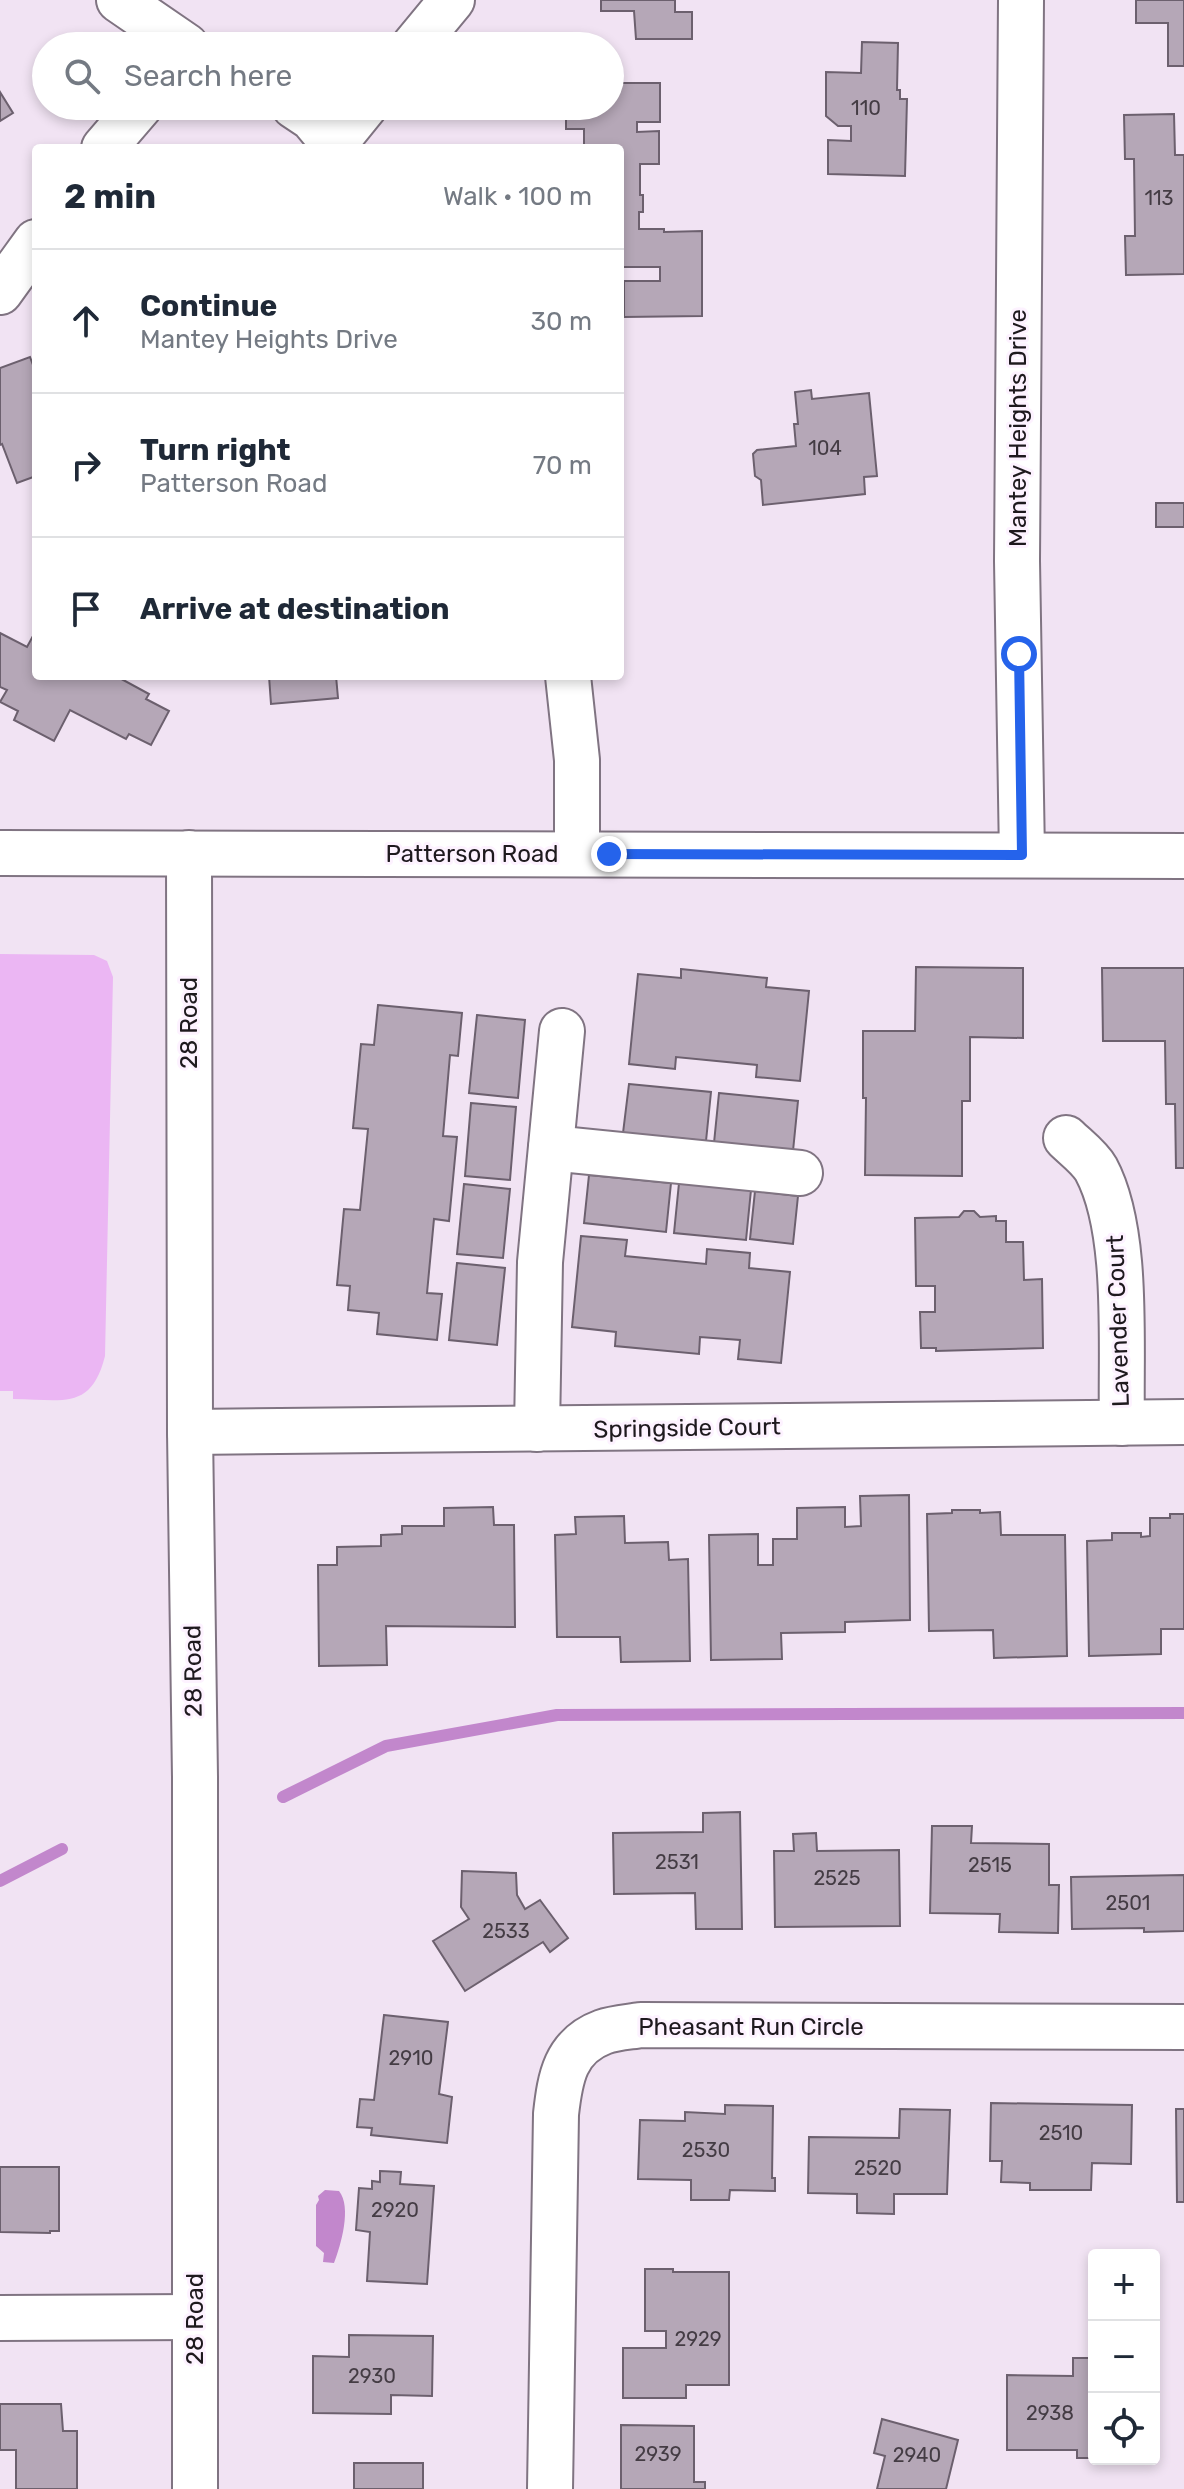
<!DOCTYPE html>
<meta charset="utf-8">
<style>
:root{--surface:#fff;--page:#f6f6f7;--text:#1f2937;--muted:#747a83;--line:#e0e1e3}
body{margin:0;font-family:Rubik,sans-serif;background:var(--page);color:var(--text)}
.controls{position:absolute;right:24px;bottom:24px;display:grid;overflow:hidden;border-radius:8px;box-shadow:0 4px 12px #0003}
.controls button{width:72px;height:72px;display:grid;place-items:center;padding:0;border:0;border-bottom:2px solid var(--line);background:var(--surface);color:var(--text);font:40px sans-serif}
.stop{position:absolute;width:24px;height:24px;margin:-18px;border:6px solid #2563eb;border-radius:50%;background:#fff}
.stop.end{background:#2563eb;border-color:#fff;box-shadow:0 2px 8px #0008}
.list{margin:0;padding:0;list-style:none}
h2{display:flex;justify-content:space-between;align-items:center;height:104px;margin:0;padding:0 32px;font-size:34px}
h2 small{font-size:26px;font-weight:400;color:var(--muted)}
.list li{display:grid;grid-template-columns:52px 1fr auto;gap:24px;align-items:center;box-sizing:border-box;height:144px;padding:0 32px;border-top:2px solid var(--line)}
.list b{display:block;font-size:30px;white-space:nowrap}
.list p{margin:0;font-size:26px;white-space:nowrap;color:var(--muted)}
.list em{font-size:26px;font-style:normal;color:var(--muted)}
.icon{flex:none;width:44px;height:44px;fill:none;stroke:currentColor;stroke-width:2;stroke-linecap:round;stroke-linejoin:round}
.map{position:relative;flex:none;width:1184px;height:2489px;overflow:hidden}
.search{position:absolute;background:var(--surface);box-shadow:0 4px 12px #0003;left:32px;top:32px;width:592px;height:88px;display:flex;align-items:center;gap:20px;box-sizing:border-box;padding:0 28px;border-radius:44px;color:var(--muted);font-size:30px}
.panel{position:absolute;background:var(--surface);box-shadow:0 4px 12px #0003;left:32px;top:144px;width:592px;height:536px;border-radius:8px}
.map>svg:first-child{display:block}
.green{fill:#ebb6f3}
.water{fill:#c287cc}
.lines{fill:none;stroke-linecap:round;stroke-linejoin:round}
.stream{stroke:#c287cc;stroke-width:12}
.building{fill:#b5a7b7;stroke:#6c606e;stroke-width:2}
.minor-casing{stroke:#807482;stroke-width:48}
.major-casing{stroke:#807482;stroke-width:48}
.minor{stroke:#fff;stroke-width:44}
.major{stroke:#fff;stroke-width:44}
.route{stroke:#2563eb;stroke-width:10}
.labels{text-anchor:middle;stroke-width:6;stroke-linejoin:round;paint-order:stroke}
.number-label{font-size:20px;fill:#443c44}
.street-label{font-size:24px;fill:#1e191e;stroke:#fdf2ff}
</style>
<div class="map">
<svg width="1184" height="2489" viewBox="0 0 1184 2489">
<rect width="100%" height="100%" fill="#f1e3f3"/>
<path class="green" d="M0,954L94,955L107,961L113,977L105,1356C91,1412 61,1399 13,1399V1391H0Z"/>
<path class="water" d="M325,2190L339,2191C352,2207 341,2245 334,2263L323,2262L324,2253L316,2246V2205L319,2200L318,2196Z"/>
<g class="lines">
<g class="stream">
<path d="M283,1797L386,1746L557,1715L1184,1713"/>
<path d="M0,1881L62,1849"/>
</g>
</g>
<g class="building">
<path d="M601,0H675V12H692V39H636L634,11H601Z"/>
<path d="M1136,0H1184V66H1168V23H1136Z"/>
<path d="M862,42L898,43L897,90H900V99H907L905,176L828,174V140L851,141V126H838L826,116V72L861,73Z"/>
<path d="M610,83H660V122H637V132L659,131V164H640V195H643V212H639V229H664V232L702,231V316L624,317V281H660V267H620V148H584V129H566V106H610Z"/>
<path d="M0,92L13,113L0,121Z"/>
<path d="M1174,114L1175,155H1184V274L1126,275L1125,236H1135L1134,159H1125L1124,115Z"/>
<path d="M30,357L36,373V476L17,483L2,444L0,445V368Z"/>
<path d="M811,390L812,399L869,393L877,476L864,477L865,494L763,505L761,480L755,476L753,454L757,450L796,446L794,424H798L795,392Z"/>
<rect x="1156" y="503" width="28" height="24"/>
<path d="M0,633L27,647L34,634L36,635V676H116L149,694L146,699L169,711L151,745L129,734L126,739L70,710L54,741L14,720L18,711L0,702L7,690L0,687Z"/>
<path d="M269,676H336L338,698L271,704Z"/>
<path d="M916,967L1023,968V1038L970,1037V1101H962V1176L865,1175L866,1098H863V1031H915Z"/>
<path d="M1102,968H1184V1168H1176L1175,1104H1166L1165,1041H1103Z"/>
<path d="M681,969L767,978L766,987L809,991L800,1081L756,1077L757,1065L676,1057L675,1069L629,1064L638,974L681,978Z"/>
<path d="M378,1005L462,1013L458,1056L450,1055L443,1136L457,1137L449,1221L434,1219L427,1293L442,1294L437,1340L377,1334L379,1313L348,1310L350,1286L337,1285L344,1209L360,1210L368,1129L353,1128L361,1044L374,1045Z"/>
<path d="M477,1015L525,1020L518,1098L469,1093Z"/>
<path d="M629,1084L711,1092L706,1141L623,1133Z"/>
<path d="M719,1093L798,1101L793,1151L714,1143Z"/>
<path d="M471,1103L516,1107L510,1180L465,1176Z"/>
<path d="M589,1175L671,1183L666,1232L584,1223Z"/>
<path d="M679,1183L751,1190L746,1240L674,1233Z"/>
<path d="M464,1184L510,1189L503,1258L457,1254Z"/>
<path d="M755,1191L798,1196L793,1244L750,1239Z"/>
<path d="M964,1211H974L980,1217L996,1216V1221H1006V1242H1023L1024,1280L1042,1279L1043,1348L936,1351V1348H921L920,1312H935V1286H916L915,1218L959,1217Z"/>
<path d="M581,1236L627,1240L625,1256L706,1264L707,1249L750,1253L749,1268L790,1272L781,1363L738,1359L740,1340L700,1337L699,1354L615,1346L616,1332L572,1327Z"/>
<path d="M457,1263L505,1268L497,1345L449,1340Z"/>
<path d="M909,1495L910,1620L845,1622V1632L781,1633L782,1659L711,1660L709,1535L758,1534V1565H773V1539H797V1508L845,1507V1527L861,1526L860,1496Z"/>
<path d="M493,1507L494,1525H514L515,1627L386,1626L387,1665L319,1666L318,1565H337V1547L381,1546V1535L402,1534V1526H444V1508Z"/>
<path d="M952,1510H980V1513L1000,1512L1001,1535H1065L1067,1656L994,1658L993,1630L929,1631L927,1514L952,1513Z"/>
<path d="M1170,1514H1184V1629H1161V1654L1089,1656L1087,1541L1112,1540V1533H1141V1537L1150,1536V1518H1170Z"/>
<path d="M624,1516L625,1543L668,1542L669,1560L688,1559L690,1661L621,1662L620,1637H557L555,1535L576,1534L575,1517Z"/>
<path d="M740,1812L742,1929H696L695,1893L614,1894L613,1833L703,1832V1813Z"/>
<path d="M932,1826H972L971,1843L1049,1844V1885H1059L1058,1933L999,1932L1000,1914L930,1913Z"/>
<path d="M816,1833L817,1851L899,1850L900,1926L775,1927L774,1851H794L793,1834Z"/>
<path d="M462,1871L516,1873L517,1895L525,1909L540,1900L568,1938L550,1952L543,1942L465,1991L433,1941L469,1919L461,1907Z"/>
<path d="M1184,1875V1931L1144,1932V1928L1072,1929L1071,1877Z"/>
<path d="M384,2015L448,2022L439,2094L452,2097L447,2143L371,2135L372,2128L357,2127L360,2099L374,2100Z"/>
<path d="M991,2103L1132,2105L1131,2164L1092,2163L1091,2190H1030V2183L1001,2182L1002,2161H990Z"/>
<path d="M725,2105L773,2106L772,2178H775V2191L730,2190L729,2200H691V2180L638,2179L640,2120L685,2121V2112L725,2114Z"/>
<path d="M900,2109L950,2110L947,2194H894V2214L857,2213V2194L808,2193L809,2137L899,2138Z"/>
<path d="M1176,2109H1184V2202H1177Z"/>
<path d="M0,2167H59V2231H50V2233L0,2232Z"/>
<path d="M380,2171L401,2172L400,2184L434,2186L427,2284L367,2281L370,2232L356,2230L359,2188L372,2189V2181L380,2182Z"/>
<path d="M645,2269H673V2272H729V2385H686V2398H623V2348H666V2331H645Z"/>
<path d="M349,2335L433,2336L432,2396L391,2395V2414L313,2413V2356L349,2357Z"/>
<path d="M1073,2358H1094V2458H1077V2450H1007V2375L1073,2376Z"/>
<path d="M0,2404H61L63,2431H77V2489H16V2450H0Z"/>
<path d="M882,2419L958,2440L946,2489H877L885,2456L874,2453Z"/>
<path d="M621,2425L694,2426V2482H705V2489H621Z"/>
<rect x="354" y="2463" width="69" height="26"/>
</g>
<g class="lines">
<defs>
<g id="minor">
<path d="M119,0L186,46"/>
<path d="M1021,0L1017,561L1022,855"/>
<path d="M414,46L452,0"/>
<path d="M294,106L312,118L337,148"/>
<path d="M335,143L365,106"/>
<path d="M104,148L140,106"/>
<path d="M0,292L36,242"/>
<path d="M568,676L577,760V854"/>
<path d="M189,853L190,1432L195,1777V2489"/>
<path d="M1066,1138C1075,1147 1089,1157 1096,1169C1130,1232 1120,1350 1122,1423"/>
<path d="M551,1148L800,1173"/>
<path d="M537,1429L540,1262L562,1031"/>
<path d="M190,1432L1184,1422"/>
<path d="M0,2318L195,2317"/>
<path d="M550,2489L556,2114C560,2078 565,2046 603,2032C614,2028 629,2027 641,2025L1184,2027"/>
</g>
<path id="major" d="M0,853L1184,856"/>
</defs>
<use href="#minor" class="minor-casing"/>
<use href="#major" class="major-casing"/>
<use href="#minor" class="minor"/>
<use href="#major" class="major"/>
</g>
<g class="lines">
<path class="route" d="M609,854L1022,855L1019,654"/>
</g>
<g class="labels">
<g class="number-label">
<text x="866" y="115">110</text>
<text x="1159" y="205">113</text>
<text x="825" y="455">104</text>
<text x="677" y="1869">2531</text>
<text x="990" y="1872">2515</text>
<text x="837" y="1885">2525</text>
<text x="1128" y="1910">2501</text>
<text x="506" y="1938">2533</text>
<text x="411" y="2065">2910</text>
<text x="1061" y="2140">2510</text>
<text x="706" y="2157">2530</text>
<text x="878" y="2175">2520</text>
<text x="395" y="2217">2920</text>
<text x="698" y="2346">2929</text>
<text x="372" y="2383">2930</text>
<text x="1050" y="2420">2938</text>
<text x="658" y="2461">2939</text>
<text x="917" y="2462">2940</text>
</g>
<g class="street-label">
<text transform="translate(1018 428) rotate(-90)" y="8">Mantey Heights Drive</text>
<text x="472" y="862">Patterson Road</text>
<text transform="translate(189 1023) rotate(-90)" y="8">28 Road</text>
<text transform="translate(1118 1321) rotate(-92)" y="8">Lavender Court</text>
<text transform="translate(687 1428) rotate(-1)" y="8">Springside Court</text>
<text transform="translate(193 1671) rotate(-91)" y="8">28 Road</text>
<text x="751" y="2035">Pheasant Run Circle</text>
<text transform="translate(195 2319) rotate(-90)" y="8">28 Road</text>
</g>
</g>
</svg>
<div class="controls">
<button>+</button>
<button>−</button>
<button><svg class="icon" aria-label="locate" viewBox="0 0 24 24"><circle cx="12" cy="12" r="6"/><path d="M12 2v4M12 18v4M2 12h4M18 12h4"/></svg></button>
</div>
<div class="stop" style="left:1019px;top:654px"></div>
<div class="stop end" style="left:609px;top:854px"></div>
<div class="search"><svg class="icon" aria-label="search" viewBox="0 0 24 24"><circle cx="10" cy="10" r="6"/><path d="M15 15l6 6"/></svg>Search here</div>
<section class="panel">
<h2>2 min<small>Walk · 100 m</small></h2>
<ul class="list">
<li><svg class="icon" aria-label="ahead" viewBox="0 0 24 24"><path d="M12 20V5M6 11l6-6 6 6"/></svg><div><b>Continue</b><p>Mantey Heights Drive</p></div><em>30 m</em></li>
<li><svg class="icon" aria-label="right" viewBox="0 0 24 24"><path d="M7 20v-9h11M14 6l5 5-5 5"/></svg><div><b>Turn right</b><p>Patterson Road</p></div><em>70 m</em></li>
<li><svg class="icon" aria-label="arrive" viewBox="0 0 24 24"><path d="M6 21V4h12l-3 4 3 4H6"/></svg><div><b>Arrive at destination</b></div></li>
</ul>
</section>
</div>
